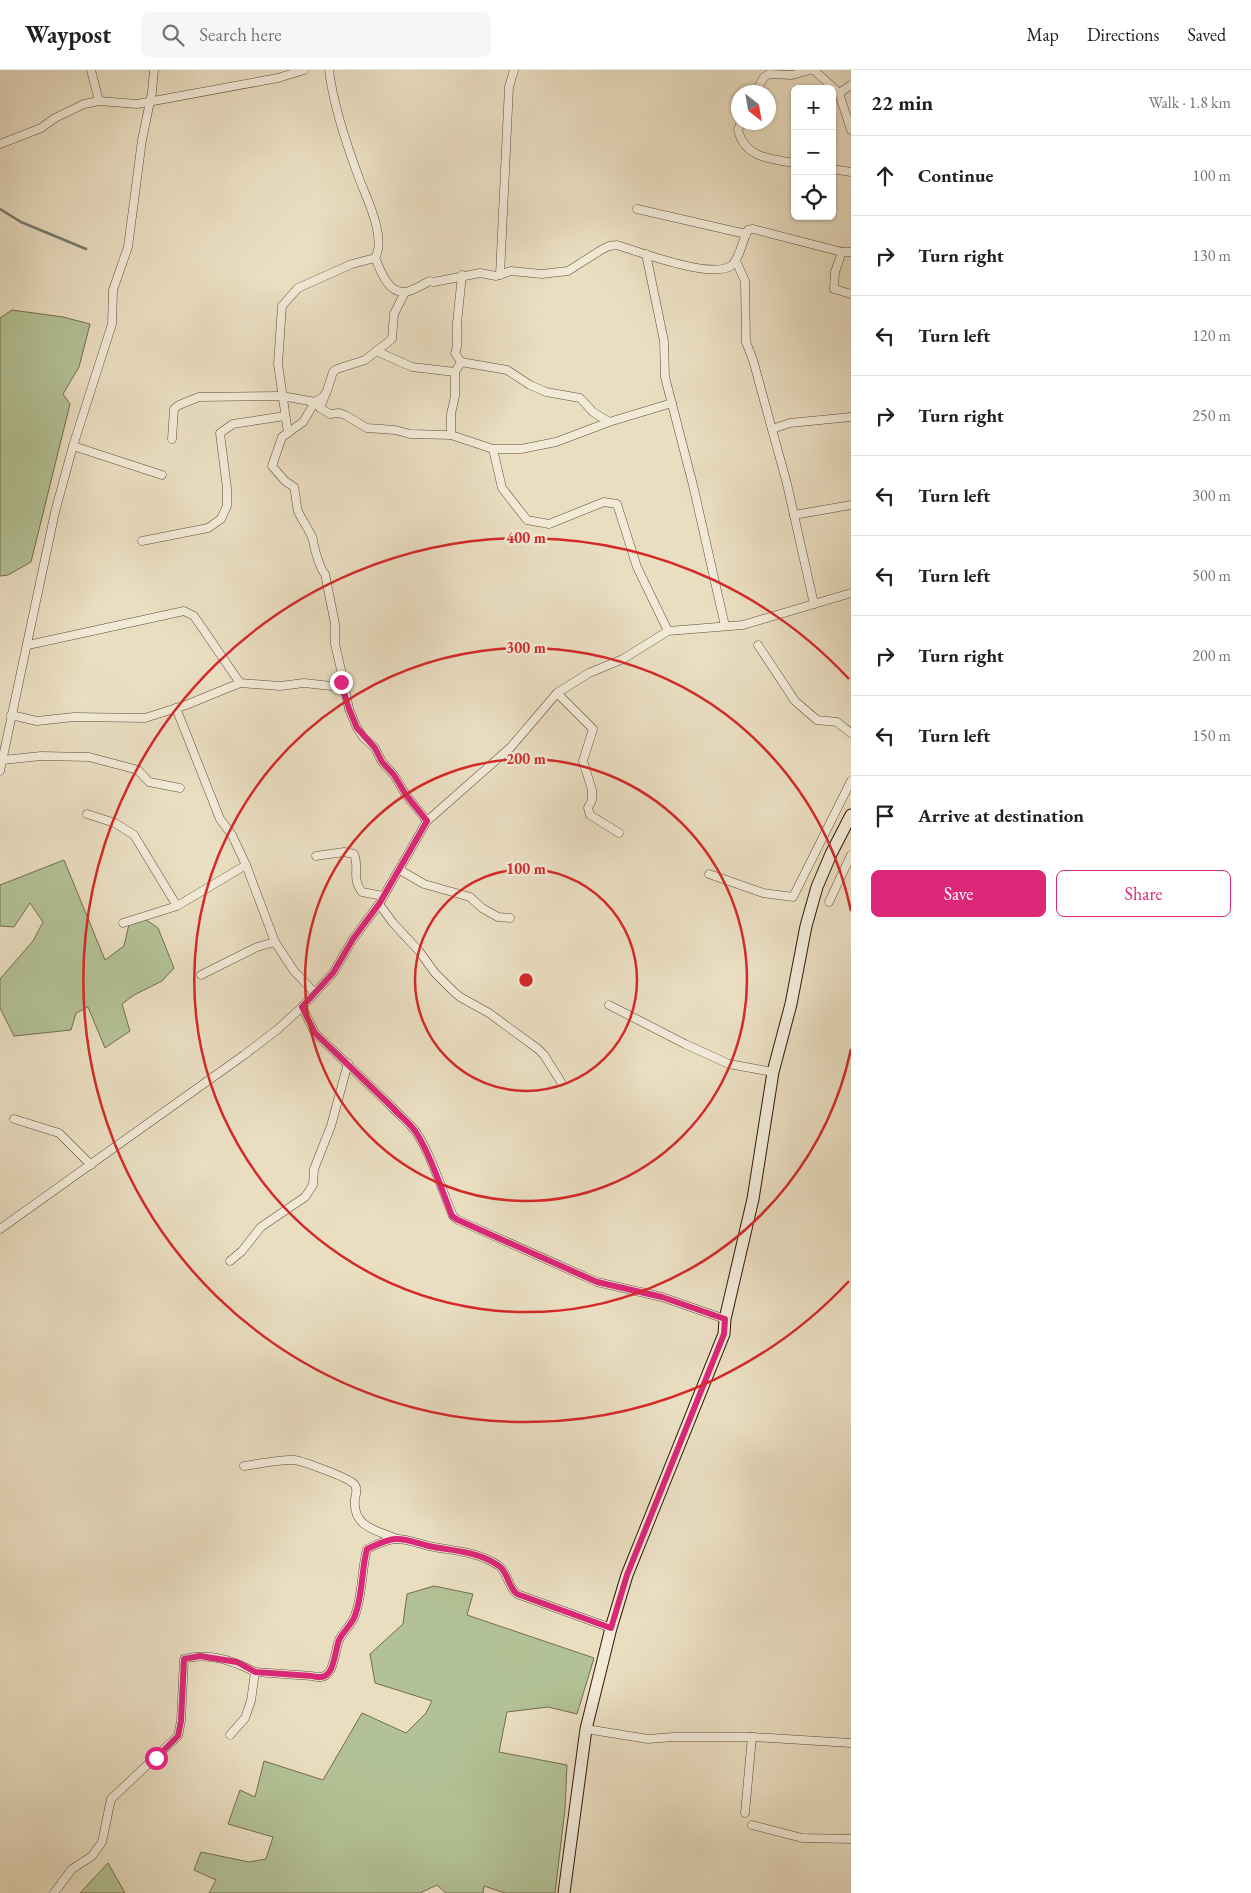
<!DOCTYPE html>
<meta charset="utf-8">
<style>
:root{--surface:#fff;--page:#f6f6f6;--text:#202124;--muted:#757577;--line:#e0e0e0;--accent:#db2777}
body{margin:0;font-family:"EB Garamond",serif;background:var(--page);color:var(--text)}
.controls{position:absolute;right:15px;top:15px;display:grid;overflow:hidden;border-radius:8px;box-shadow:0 1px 4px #0004}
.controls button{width:45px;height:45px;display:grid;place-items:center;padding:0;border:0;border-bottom:1px solid var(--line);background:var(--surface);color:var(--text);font:25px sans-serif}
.compass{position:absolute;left:731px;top:15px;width:45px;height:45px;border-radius:50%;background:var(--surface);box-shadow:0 1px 4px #0004;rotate:149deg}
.stop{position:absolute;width:15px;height:15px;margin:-11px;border:4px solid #db2777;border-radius:50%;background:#fff}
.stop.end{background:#db2777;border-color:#fff;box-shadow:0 1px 5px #0008}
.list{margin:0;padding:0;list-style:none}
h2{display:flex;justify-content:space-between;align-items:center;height:65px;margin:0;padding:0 20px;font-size:21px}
h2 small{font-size:16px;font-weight:400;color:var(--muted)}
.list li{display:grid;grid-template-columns:32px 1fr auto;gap:15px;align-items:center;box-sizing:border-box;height:80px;padding:0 20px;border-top:1px solid var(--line)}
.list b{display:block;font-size:19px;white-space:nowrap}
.list em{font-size:16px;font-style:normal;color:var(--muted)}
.actions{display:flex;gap:10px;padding:15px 20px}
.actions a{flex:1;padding:11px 0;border:1px solid var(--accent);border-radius:8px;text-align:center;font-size:18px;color:var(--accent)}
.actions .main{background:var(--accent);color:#fff}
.icon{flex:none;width:28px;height:28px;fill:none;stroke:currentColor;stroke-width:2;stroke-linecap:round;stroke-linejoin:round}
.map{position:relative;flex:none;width:851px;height:1823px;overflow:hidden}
header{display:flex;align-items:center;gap:30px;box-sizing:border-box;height:70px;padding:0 25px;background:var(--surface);border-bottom:1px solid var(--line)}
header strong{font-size:24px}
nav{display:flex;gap:28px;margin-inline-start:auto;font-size:18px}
.search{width:350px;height:45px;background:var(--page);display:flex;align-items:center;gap:12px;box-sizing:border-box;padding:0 18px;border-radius:8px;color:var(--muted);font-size:19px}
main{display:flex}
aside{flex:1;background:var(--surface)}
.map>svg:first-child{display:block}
.green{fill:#b3c296;stroke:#736d4e}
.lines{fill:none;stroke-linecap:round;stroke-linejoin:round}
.stream{stroke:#707a6f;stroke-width:2.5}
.street-casing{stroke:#614a36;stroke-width:9}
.secondary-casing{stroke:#331807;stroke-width:13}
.street{stroke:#f1ead7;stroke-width:8}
.secondary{stroke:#f1ead7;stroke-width:11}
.route{stroke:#db2777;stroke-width:6}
.ring{fill:none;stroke:#d62828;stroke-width:2.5}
.centre{fill:#d62828;stroke:#f1ead7;stroke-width:2.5}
.ring-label{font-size:15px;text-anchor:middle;font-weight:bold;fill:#d62828;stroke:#f1ead7;stroke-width:5;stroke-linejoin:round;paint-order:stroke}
</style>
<header>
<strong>Waypost</strong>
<div class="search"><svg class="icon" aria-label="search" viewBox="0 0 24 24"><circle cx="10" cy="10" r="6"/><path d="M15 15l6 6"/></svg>Search here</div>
<nav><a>Map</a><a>Directions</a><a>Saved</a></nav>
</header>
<main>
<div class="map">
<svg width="851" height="1823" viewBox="0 0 851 1823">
<rect width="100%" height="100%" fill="#eadec1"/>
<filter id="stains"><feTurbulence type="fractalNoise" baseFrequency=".004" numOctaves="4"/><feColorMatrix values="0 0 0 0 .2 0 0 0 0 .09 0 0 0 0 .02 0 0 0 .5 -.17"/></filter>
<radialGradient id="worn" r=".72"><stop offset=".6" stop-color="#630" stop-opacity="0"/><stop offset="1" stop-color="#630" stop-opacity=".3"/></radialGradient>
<g class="green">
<path d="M12,240L63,247L90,254L79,297L63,324L70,334L31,492L8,505L0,506V248Z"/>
<path d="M64,790L105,890L124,876L129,854L142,847L158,858L174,898L162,911L134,925L122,934L130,961L105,978L88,937L76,943L71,960L14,966L0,938V909L33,871L43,852L30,833L14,857L0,856V815Z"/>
<path d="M434,1516L473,1524L467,1545L594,1588L577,1644L548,1637L507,1642L499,1682L567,1695L565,1739L555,1823H505L484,1816L483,1823H446L437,1815L420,1823H209L216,1810L194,1800L201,1782L249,1792L266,1789L273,1767L228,1754L240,1720L255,1727L264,1691L323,1710L362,1643L406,1663L426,1643L432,1631L375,1613L370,1584L403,1554L407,1524Z"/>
<path d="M108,1793L125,1823H80Z"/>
</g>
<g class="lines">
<path class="stream" d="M0,139L21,152L86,179"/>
<defs>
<g id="street">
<path d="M91,0L99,31"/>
<path d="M329,0C333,33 347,76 359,108C366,127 387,168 375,188C381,201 387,222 404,222C412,222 423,214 430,211L434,212L480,203L496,206L511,201L542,204L568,201L601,180L609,176L617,175C640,182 710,209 731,196C739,190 742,173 746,164L748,160L753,159L842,182H851"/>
<path d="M814,0L839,23L851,60"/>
<path d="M756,22L764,7L769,4L792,5L810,0"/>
<path d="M839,23L851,15"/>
<path d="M741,52L738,60C745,88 770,89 795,93"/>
<path d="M0,74L41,58L55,48L84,34L99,31L137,34L278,8L304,0"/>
<path d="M832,99L851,102"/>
<path d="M637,139L746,164"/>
<path d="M842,182L835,202L834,219L851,224"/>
<path d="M646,184L664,271L665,307L693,415L725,556"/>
<path d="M736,191L745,211L746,272L753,290L787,414L814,534"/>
<path d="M500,205L509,17L514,0"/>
<path d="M405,222L394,244L392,269L365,290L337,299L333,302L327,321L323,327L315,332L303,352L282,367L272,396L285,411L294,417C296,425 296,434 298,441C302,451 310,460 313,470C314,478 320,499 325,504L335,554V574L342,604L341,617L346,624L349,639L357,658L363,667L375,678L382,692L394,705L406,725L427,751"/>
<path d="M376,281L412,297L455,302"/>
<path d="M461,292L507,300L530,315L546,322L580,328L593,342L609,352"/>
<path d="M325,325L320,338L330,344L339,343L345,345L367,358L395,360L410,364L451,365V344L455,326V302L461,292L455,283L457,277V253L462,205"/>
<path d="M772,359L790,353L851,347"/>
<path d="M288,363L278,294L282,236L298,218L352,194L375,188"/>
<path d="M451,365L493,379H521L556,372L609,352L672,333"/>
<path d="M172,369L174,339L179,335L199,327L282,326L315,332"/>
<path d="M73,376L162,405"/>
<path d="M493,379L502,418L527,450L549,454L604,432L617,434L637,497L668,561"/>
<path d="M794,445L851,435"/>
<path d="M142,471L208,458L221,449L227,436V418L220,363L233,354L285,346"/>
<path d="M28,575L184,541L194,546L240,613"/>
<path d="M758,575L795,631L817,650L837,652L851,663"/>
<path d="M557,623L593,659L583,691L592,720V730L588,738L590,745L619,763"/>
<path d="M176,638L220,749L232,765L246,795L275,872L294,901L315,923"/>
<path d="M11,645L37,651L74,647L145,648L186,635L240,613L280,616L304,613L341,617"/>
<path d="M3,690L41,686L89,687L138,700L149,712L180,718"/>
<path d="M0,701L55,442L73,376L112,254L113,220L128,177L142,70L152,22L154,0"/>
<path d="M87,744L115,753L134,765L177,836"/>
<path d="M316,786L344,782L354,784C360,798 351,808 362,822L383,826"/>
<path d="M400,800L424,814L470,827L482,838L498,847L510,848"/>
<path d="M709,804L763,823L793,827L851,711"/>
<path d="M829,832L851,785"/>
<path d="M379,834L393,853L419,881L435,903L453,921L460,927L489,943L538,979L544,985L561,1012"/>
<path d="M123,853L177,836L246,795"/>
<path d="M201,905L257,877L275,872"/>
<path d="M609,935L685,974L729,994L773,1002"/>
<path d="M302,937L315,963L392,1037C398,1044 405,1049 411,1056C427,1072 443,1123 453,1146L458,1150L597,1212L662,1227L725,1249"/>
<path d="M14,1049L59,1063L91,1095"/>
<path d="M0,1159L244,985L278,959L302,937L333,903L353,869L379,834L427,751L511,677L557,623L589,603L623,589L668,561L743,555L851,523"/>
<path d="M230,1191L242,1181L261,1157L305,1127L313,1115L314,1099L331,1056L348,993"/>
<path d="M244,1396C259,1394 279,1389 294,1390C303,1391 349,1408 354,1414C358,1418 356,1424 355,1429C352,1457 376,1460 397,1469"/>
<path d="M586,1659L648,1669L673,1667H752L851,1673"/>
<path d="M230,1665L245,1648L251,1631L255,1602L312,1606C335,1613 333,1587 339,1570C343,1562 350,1556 354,1548C363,1527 361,1501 367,1479C376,1475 385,1470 395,1469C406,1468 419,1474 429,1476C453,1481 478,1481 499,1496C508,1503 508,1517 517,1524L611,1558"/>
<path d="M745,1743L752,1667"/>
<path d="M752,1755L802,1768L851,1769"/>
<path d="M54,1823L72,1799L92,1786L102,1772L111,1729L178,1666L181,1651L184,1589C208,1582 234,1591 255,1602"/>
</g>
<path id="secondary" d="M564,1823L586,1659L611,1558L627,1505L724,1264L725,1249L753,1129L773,1002L791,934L806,856L817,817L831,784L851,745"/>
</defs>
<use href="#street" class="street-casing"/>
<use href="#secondary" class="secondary-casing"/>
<use href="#street" class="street"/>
<use href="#secondary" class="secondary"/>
</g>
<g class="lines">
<path class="route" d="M156,1688L178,1666L181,1651L184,1589L200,1586L237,1592L255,1602L312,1606C335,1613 333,1587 339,1570C343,1562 350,1556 354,1548C363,1527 361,1501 367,1479C376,1475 385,1470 395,1469C406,1468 419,1474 429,1476C453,1481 478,1481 499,1496C508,1502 508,1517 517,1524L611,1558L627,1505L724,1264L725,1249L662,1227L597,1212L458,1150L452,1146C443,1123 426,1072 411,1056C405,1049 398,1044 392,1037L315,963L302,937L333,903L353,869L379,834L427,751L406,725L394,705L382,692L375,678L357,658L349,639L341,612"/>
</g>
<g class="ring">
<circle cx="526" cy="910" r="111"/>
<circle cx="526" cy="910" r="221"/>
<path d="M851 979A332 332 0 1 1 851 841"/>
<path d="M849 1211A442 442 0 1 1 849 609"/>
</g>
<circle cx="526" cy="910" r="8" class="centre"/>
<g class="ring-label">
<text x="526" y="473">400 m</text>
<text x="526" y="583">300 m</text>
<text x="526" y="694">200 m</text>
<text x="526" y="804">100 m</text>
</g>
<rect width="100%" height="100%" filter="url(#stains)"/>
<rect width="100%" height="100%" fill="url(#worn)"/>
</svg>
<div class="controls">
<button>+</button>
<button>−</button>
<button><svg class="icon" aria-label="locate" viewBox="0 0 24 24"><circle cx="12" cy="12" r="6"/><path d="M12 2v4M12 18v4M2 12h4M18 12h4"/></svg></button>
</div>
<svg class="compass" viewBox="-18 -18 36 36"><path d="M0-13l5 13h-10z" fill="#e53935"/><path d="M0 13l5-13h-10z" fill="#757577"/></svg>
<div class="stop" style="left:156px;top:1688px"></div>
<div class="stop end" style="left:341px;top:612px"></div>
</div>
<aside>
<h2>22 min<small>Walk · 1.8 km</small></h2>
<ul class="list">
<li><svg class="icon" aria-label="ahead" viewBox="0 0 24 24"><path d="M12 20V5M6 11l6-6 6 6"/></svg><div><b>Continue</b></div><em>100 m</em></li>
<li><svg class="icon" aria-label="right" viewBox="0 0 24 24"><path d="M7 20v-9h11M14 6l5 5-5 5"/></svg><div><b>Turn right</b></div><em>130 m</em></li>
<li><svg class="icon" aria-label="left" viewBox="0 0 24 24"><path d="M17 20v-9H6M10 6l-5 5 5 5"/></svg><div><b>Turn left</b></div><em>120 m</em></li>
<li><svg class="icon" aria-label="right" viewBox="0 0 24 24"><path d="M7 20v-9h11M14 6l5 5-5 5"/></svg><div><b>Turn right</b></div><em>250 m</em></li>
<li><svg class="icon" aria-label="left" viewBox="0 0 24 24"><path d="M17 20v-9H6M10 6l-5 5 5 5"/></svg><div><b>Turn left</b></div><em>300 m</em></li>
<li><svg class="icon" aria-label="left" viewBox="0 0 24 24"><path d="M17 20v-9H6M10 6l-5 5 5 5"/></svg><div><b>Turn left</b></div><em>500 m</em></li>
<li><svg class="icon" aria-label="right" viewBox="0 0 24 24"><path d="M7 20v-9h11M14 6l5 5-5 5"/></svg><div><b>Turn right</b></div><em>200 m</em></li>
<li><svg class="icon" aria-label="left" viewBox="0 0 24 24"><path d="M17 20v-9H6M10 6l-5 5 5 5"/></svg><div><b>Turn left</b></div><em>150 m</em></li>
<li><svg class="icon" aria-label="arrive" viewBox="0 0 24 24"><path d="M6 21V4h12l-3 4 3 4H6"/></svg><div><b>Arrive at destination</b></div></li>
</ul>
<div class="actions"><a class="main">Save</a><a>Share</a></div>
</aside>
</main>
